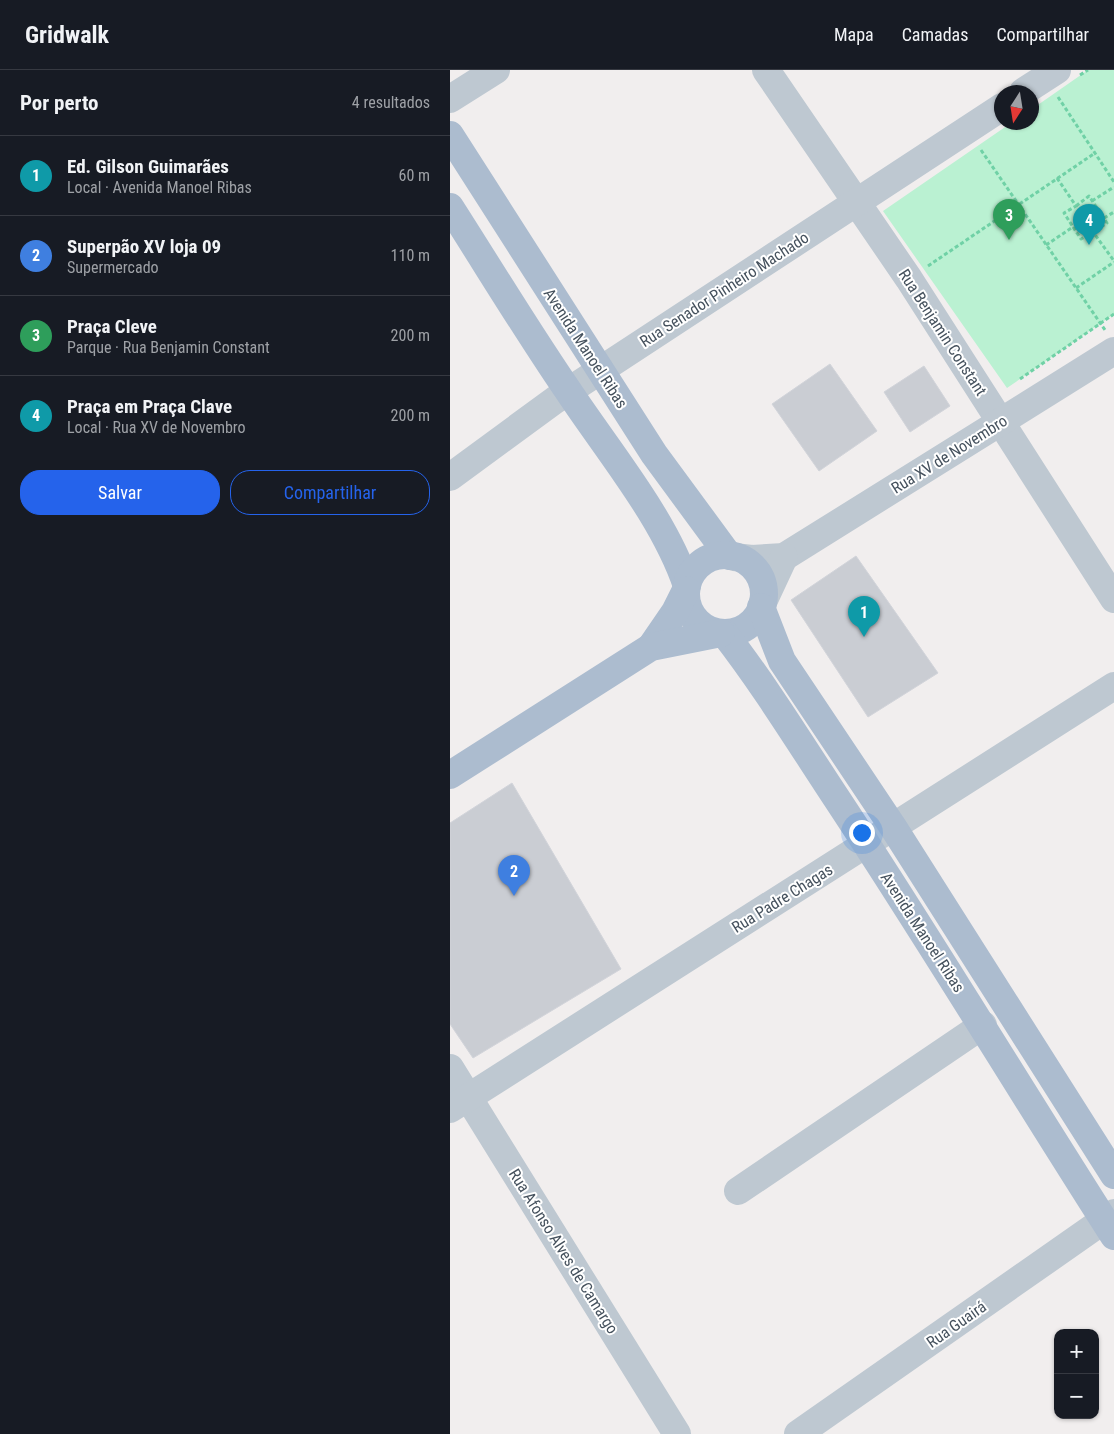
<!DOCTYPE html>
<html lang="pt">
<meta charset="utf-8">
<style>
:root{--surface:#171b24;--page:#242831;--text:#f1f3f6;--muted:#9ea1a6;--line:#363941;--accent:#2563eb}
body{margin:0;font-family:"Roboto Condensed",sans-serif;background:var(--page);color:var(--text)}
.controls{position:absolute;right:15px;bottom:15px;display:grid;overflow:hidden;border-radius:10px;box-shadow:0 1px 4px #0004}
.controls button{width:45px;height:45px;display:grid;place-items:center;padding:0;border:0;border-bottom:1px solid var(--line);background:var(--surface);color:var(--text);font:25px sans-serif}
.compass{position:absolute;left:544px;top:15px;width:45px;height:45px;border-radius:50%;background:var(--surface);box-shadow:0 1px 4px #0004;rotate:192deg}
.you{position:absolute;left:411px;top:762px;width:18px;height:18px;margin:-12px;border:4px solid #fff;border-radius:50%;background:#1a73e8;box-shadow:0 0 0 8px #1a73e833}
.badge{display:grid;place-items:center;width:32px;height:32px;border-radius:50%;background:var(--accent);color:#fff;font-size:16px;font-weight:700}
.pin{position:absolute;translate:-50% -41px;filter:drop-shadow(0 1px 2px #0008)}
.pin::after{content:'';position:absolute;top:26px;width:18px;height:15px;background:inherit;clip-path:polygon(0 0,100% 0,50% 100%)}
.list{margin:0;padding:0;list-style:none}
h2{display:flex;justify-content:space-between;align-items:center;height:65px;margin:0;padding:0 20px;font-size:21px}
h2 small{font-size:16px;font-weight:400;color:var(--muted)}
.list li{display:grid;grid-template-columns:32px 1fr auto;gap:15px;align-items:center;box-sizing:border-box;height:80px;padding:0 20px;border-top:1px solid var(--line)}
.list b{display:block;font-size:19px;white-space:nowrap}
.list p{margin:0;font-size:16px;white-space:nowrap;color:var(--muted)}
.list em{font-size:16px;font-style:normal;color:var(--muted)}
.actions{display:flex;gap:10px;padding:15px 20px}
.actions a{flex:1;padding:11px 0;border:1px solid var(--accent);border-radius:20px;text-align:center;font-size:18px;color:var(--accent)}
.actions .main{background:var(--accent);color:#fff}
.map{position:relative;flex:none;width:664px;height:1364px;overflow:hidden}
header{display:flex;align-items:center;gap:30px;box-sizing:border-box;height:70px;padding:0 25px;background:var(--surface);border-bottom:1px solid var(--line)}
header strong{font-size:24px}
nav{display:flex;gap:28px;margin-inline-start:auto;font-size:18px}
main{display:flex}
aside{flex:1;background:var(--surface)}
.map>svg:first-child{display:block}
.green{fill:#baf1d2}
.building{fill:#cacdd3;stroke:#d2d4da}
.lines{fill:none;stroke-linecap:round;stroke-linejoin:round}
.path{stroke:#70d1a6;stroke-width:3;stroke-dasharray:4 2.5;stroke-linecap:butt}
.minor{stroke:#bec8d1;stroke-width:28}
.major{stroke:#acbccf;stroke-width:28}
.labels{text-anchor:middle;stroke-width:4;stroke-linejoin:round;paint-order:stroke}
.street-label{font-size:16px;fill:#45515d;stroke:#fff}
</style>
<header>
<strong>Gridwalk</strong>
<nav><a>Mapa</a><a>Camadas</a><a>Compartilhar</a></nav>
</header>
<main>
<aside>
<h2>Por perto<small>4 resultados</small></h2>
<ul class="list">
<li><span class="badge" style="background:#0f9aa8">1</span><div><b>Ed. Gilson Guimarães</b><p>Local · Avenida Manoel Ribas</p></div><em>60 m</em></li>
<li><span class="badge" style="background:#3f7fe0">2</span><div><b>Superpão XV loja 09</b><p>Supermercado</p></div><em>110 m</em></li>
<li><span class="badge" style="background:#2e9e5b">3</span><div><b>Praça Cleve</b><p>Parque · Rua Benjamin Constant</p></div><em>200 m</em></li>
<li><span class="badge" style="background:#0f9aa8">4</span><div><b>Praça em Praça Clave</b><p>Local · Rua XV de Novembro</p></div><em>200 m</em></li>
</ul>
<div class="actions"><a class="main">Salvar</a><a>Compartilhar</a></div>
</aside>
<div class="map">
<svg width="664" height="1364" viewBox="0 0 664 1364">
<rect width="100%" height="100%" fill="#f1eeee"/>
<path class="green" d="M638,0H664V244L557,318L433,141L561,53L582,52V39Z"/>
<g class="building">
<path d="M380,294L427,361L369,401L322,334Z"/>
<path d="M474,296L500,336L460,362L434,322Z"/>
<path d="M406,486L488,603L418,647L341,530Z"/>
<path d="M62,713L171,899L23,988L0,954V753Z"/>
</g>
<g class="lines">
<g class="path">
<path d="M630,5L638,0"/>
<path d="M608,27L664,112"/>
<path d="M531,80L655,260"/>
<path d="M607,108L626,136L614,143L623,157"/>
<path d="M642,131L664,117"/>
<path d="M626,136L639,126L657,153L643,162"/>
<path d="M654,148L664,142"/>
<path d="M596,175L623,157L631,169L643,162L664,191"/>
<path d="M478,196L645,83"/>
<path d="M626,218L664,192"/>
<path d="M570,309L664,244"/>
</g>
<g class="minor">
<path d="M316,0L459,209L664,529"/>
<path d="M573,22L607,0"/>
<path d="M0,29L46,0"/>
<path d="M0,407L105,330L552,37"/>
<path d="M284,487L302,489L334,487L664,281"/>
<path d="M313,532L334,487"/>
<path d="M0,998L227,1364"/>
<path d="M0,1039L664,616"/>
<path d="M288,1121L533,955"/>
<path d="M348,1364L664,1143"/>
</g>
<g class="major">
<path d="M0,65L204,384L279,486"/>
<path d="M0,137C41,201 80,266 123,328C162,386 215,450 237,516"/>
<circle cx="275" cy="524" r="39"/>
<path d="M311,537L332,591L443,757L664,1105"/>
<path d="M274,563C315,616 350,673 387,729C482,873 571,1021 664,1166"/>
<path d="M201,577L225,542L236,520"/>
<path d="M0,705L201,577L271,563"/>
</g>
</g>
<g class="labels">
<g class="street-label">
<text transform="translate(274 219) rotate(-33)" y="6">Rua Senador Pinheiro Machado</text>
<text transform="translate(493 262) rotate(57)" y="6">Rua Benjamin Constant</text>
<text transform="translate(136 278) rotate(57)" y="6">Avenida Manoel Ribas</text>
<text transform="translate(499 384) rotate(-32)" y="6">Rua XV de Novembro</text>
<text transform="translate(332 828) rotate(-32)" y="6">Rua Padre Chagas</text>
<text transform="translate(473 862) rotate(57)" y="6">Avenida Manoel Ribas</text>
<text transform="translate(114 1181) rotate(58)" y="6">Rua Afonso Alves de Camargo</text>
<text transform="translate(506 1254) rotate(-35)" y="6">Rua Guairá</text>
</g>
</g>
</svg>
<div class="controls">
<button>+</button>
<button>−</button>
</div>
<svg class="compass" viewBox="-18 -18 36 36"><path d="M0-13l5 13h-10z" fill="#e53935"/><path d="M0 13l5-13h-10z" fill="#9ea1a6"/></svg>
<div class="you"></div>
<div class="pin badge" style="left:414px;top:567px;background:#0f9aa8">1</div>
<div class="pin badge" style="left:64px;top:826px;background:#3f7fe0">2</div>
<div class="pin badge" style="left:559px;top:170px;background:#2e9e5b">3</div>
<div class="pin badge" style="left:639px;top:175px;background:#0f9aa8">4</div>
</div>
</main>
